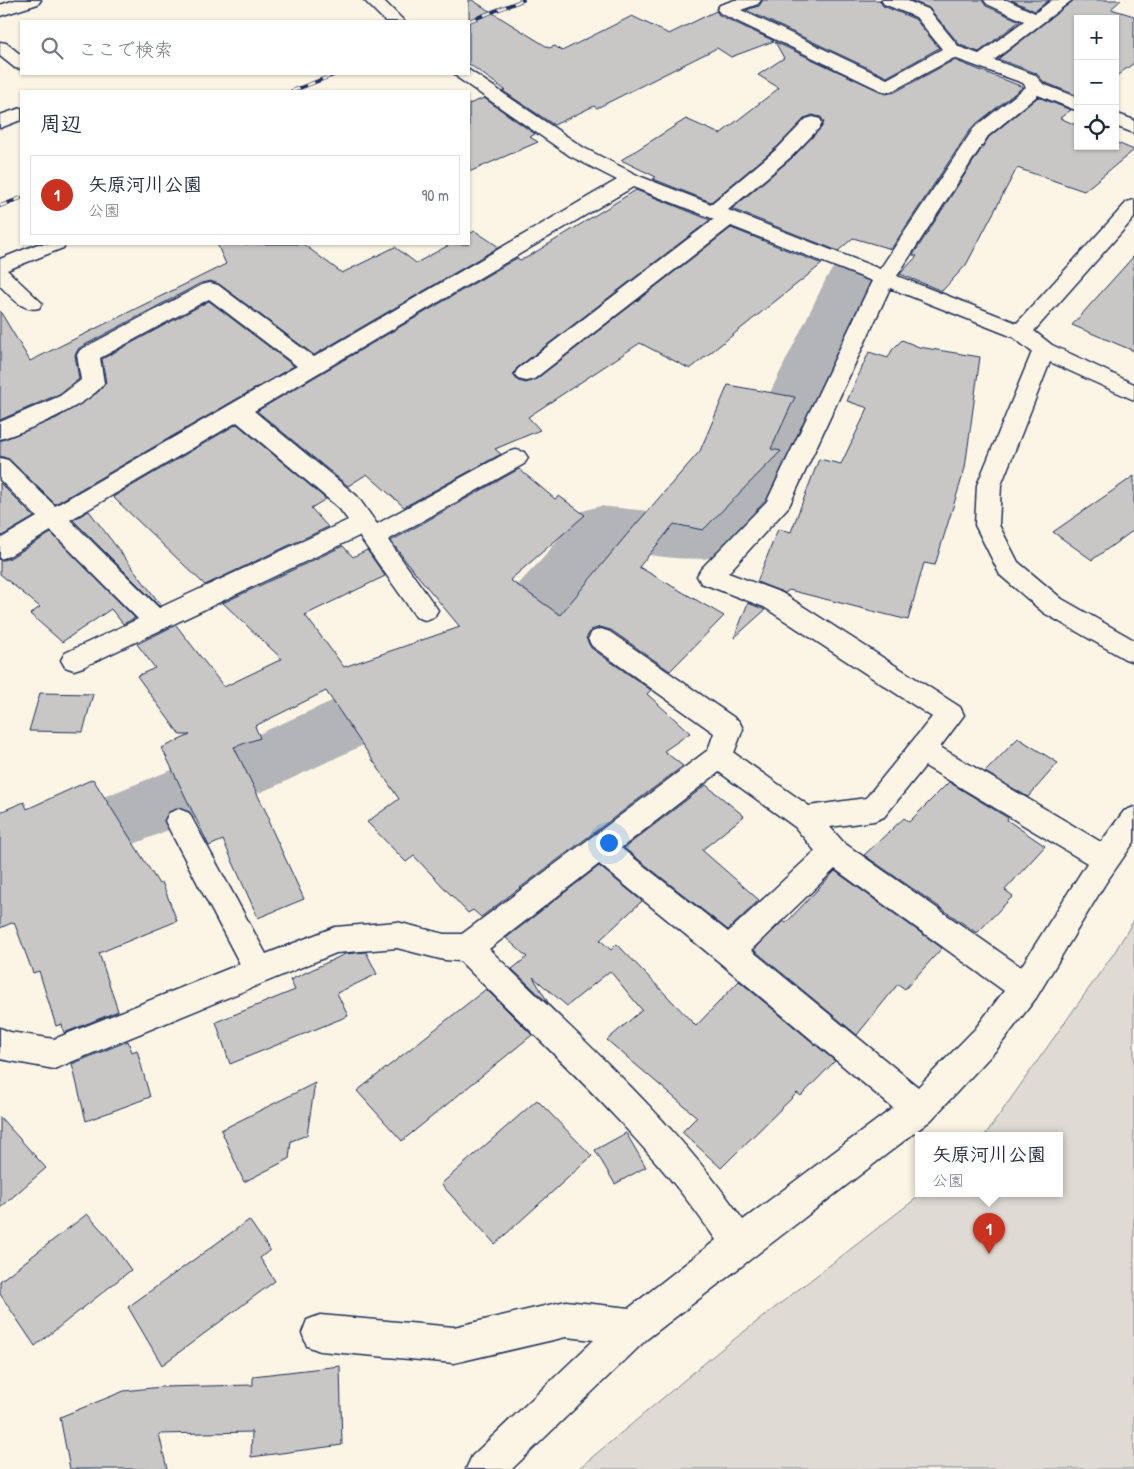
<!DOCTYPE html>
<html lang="ja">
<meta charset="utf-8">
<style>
:root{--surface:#fff;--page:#f2f2f3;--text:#1f2937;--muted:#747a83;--line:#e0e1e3;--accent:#c8321e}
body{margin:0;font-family:"Patrick Hand","Klee One",sans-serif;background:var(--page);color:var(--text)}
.controls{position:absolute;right:15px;top:15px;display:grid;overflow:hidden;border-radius:0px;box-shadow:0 1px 4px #0004}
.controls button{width:45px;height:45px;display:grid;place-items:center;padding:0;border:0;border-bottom:1px solid var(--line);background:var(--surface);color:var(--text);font:25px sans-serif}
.you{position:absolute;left:608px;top:842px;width:18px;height:18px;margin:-12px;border:4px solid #fff;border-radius:50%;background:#1a73e8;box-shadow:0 0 0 8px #1a73e833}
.badge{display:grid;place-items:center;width:32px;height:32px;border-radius:50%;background:var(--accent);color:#fff;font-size:16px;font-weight:700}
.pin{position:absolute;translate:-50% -41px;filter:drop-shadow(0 1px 2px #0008)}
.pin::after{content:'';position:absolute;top:26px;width:18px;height:15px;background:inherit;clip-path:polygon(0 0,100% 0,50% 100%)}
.popup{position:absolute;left:915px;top:1132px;width:148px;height:65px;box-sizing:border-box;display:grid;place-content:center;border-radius:0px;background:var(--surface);filter:drop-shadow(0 1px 4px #0005);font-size:16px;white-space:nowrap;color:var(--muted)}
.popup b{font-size:19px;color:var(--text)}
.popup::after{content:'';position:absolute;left:50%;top:100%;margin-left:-10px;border:10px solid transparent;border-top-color:var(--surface)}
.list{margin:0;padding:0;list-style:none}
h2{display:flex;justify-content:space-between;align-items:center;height:65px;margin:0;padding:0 20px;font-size:21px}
h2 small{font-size:16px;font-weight:400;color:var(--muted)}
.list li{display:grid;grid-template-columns:32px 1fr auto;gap:15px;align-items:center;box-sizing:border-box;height:80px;margin:0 10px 10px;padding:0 10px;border:1px solid var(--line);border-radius:0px}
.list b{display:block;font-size:19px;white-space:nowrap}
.list p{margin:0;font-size:16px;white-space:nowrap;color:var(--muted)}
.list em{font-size:16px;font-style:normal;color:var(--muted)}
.icon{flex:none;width:28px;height:28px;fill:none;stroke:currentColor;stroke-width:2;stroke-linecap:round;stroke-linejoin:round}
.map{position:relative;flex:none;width:1134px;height:1469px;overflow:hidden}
.search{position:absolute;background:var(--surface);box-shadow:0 1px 4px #0004;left:20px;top:20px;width:450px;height:55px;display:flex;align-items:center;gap:12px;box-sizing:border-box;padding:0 18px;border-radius:0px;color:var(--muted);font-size:19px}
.panel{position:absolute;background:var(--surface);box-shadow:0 1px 4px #0004;left:20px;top:90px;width:450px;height:155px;border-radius:0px}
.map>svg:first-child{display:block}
.green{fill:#dfdbd4;stroke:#7d8599}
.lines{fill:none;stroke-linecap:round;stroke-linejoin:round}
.river{fill:#b2b4b8;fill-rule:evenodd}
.building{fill:#c8c7c6;stroke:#1b2f5e}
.minor-casing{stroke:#1b2f5e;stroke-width:3}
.minor{fill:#fcf5e5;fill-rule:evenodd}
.rail-casing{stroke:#1b2f5e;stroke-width:4}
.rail{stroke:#fcf5e5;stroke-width:2.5;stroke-dasharray:8;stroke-linecap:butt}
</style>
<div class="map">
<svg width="1134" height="1469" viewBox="0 0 1134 1469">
<rect width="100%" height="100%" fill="#fcf5e5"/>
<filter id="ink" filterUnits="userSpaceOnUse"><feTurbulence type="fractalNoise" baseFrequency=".02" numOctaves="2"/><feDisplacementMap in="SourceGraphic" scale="10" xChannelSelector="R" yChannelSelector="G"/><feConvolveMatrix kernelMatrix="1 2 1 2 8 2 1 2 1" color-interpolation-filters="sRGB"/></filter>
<g filter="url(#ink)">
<path class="green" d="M1134,920V1469H578L719,1351L923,1193H1059V1135H985L1114,953Z"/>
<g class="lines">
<path class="river" d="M851,263L869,268L876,279L773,504C766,516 746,544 734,551C706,567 646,554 615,550L587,588L552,627L449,705L280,784L0,899V838L232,746L403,669L508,595L545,556L579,512L600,506L696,516L721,492L826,279L833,268Z"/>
</g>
<g class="building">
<path d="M469,0H472L549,48L555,46L562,51L632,16L669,34L716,11L719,15L774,41L731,57L717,48L597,108L594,106L554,125L503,91L505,90L469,64Z"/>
<path d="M763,0H879L883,6L915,19L939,48L887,77L746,10L759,6Z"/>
<path d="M910,0H982L986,6L1020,21L979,52L960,45L929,8Z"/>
<path d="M1011,0H1049L1035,11Z"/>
<path d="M1074,0H1121L1111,9L1134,16V63L1115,77V19H1078V96L1044,82L1036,73L998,59Z"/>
<path d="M775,42L886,94L895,92L954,60L1023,87L972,127L891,249L853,238L838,251L732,209L793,157L821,128L824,122L821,117L812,115L805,118L777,147L711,202L653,179L656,177L621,160L686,119L720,134L779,88L758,75L784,58Z"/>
<path d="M1038,97L1071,110L1060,118L1078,126V146H1115V142L1134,150L1084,191L1017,168L966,265L942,291L900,274L917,256L913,255L989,137Z"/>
<path d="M484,98L535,134L530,137L538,142L469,172V104Z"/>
<path d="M636,190L710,220L517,368L513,375L518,381L526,383L535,380L731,228L822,264L690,369L640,343L528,417L540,430L495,449L501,454L404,507L367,474L348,486L257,411L517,258L520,260L526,258Z"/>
<path d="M475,231L499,247L314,355L219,284L210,281L201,283L79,348L75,355L79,379L59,394L0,420V311L30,361L226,264L217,244H303L342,273L395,247L416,263L451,244H469V234Z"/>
<path d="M1134,256V351L1072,325Z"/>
<path d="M209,301L294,366L55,504L9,459L0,456V441L57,418L98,392L106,383L102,359Z"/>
<path d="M902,340L919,347L980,357L965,468L935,565L924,563L908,620L789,590L785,593L757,582L778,529L791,532L819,459L841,464L868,408L847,401L869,352L888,358L892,350Z"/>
<path d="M728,385L795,397L771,449L781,451L703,530L674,524L639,567L724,616L670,671L611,630L600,627L591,630L586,638L591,648L651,690L647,694L690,733L664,751L683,766L481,917L473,910L468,913L414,856L406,862L367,822L399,799L326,691L255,726L260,738L234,747L270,820L268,821L304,899L258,918L223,840L209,846L162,748L190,735H180L137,676L155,668L137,644L176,625L224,687L282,659L223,603L343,546L353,557L367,550L385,576L305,615L344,667L460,627L408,564L391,541L519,469L555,499L559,496L585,515L510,580L560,615L624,538L700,451Z"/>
<path d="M237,424L326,499L311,508L328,527L205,585L113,497Z"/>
<path d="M1134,476V530L1092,560L1053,532Z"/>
<path d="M0,483L34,517L0,537Z"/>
<path d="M89,511L161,605L159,606L73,520Z"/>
<path d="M51,533L135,618L123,624L111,609L62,642L30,614L40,607L0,574V561L10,558Z"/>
<path d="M748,603L765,610L734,638Z"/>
<path d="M40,693L93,694L83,732L29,731Z"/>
<path d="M1018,738L1058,763L1028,797L985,772Z"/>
<path d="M93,779L159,884L162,882L177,921L99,953L118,1011L64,1033L62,1024L56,1026L39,971L33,973L14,922L0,928V812L24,802L27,809Z"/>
<path d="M949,782L1008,818L1007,820L1045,846L1005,890L1013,896L977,933L864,855L904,818L909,822Z"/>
<path d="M706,785L744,816L702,850L759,900L728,930L624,848Z"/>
<path d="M599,866L642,901L600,940L611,950L617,944L696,1026L739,981L835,1061L801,1096L797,1093L721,1168L682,1132L697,1117L607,1040L642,1010L610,971L567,1006L533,977L549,1004L512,969L527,957L506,938Z"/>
<path d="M835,871L942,948L905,989L898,984L857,1035L754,950L783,921L786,923Z"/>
<path d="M366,952L377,974L337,993L348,1016L230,1064L216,1022L295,990L290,980L345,954Z"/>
<path d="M486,989L532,1035L402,1141L357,1091Z"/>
<path d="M128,1041L132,1052L137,1050L150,1097L86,1121L72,1064Z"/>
<path d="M315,1083L307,1135L291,1141L289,1159L244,1182L221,1130Z"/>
<path d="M537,1100L592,1156L495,1244L441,1184Z"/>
<path d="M0,1117L46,1168L0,1208Z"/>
<path d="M626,1133L646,1167L615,1184L595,1150Z"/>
<path d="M87,1214L106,1235L131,1270L35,1346L0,1294V1281Z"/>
<path d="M249,1220L270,1250L260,1258L275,1281L162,1365L128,1307Z"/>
<path d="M340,1366L342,1445L251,1457L252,1432L159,1434L167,1469H70L60,1417L124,1391L161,1387L253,1385V1376Z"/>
</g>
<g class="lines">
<defs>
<g id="minor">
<path d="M15,0H41L38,4L0,16V5Z"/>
<path d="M364,0H383L404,21H385Z"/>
<path d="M735,0H761L758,4L741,10L887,79L942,49L916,17L884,4L881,0H905L928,9L959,47L979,54L1024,21L987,4L984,0H1007L1035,13L1052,0H1072L994,60L1035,75L1043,84L1078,98V111L1038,95L988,136L897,276L1017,323L1127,202L1134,200V218L1034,331L1052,345L1134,384V400L1050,362L1001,485L999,525L1018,562L1062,599L1134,640V662L1125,659L1044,613L1000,575L975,525L977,485L1032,352L1013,337L890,288L789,506L728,573L782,593L960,707L964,715L940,747L1101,842L1124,811L1134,807V842L1105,884L1036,998L997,1049L931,1120L647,1339L512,1469H466L472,1456L594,1340L566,1337L454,1363L320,1351L307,1346L302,1333L307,1320L320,1315L454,1327L566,1301L629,1308L716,1240C648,1139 546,1048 460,961L444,960L397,948L336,953L54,1069L0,1059V1028L10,1032L54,1039L240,964L165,821L169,813L179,809L189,813L266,954L335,927L397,922L444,934H462L708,750L714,733L592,646L588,639L592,632L601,629L610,632L739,721L743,729L734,753L809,806L866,798L932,717L764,607L701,583L697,576L701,569L767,501L872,281L731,226L534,379L526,381L518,379L515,374L518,369L714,219L633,187L254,411L357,496L377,524L508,452L516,450L524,452L528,458L524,464L388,540L438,610L434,617L425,620L416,617L359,536L83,667L74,670L65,667L61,660L65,653L138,619L51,531L9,556L0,559V539L37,517L0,480V458L8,460L55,506L297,366L209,299L100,358L104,383C91,404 25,432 0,439V422L60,396L81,380L77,355L80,350L202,285L210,283L218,285L314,357L617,180L570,156L458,78L455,74H469V70L584,148L639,176L711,204L778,148L806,119L813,117L820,119L822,123L820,127L792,156L728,210L880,269L974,128L1026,87L1023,83L954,58L894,90L887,92L880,90L720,13L717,9L720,5ZM237,422L339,508L348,520L159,608L70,520ZM925,766L1087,863L1021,967L844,843L830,827L874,821L884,817ZM719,772L795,827L815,851L728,932L621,848ZM599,864L718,961L893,1108L743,1220C673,1118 577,1035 489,949ZM835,869L1004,991L975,1029L918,1087L751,950Z"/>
<path d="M0,42L6,43L21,55V69L15,68L0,56Z"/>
<path d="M21,108V120L0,128V115Z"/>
<path d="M1115,113L1134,120V133L1115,126Z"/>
<path d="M38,244H66L63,248L7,270L42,303L39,308C22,312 12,297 0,286V259Z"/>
</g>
</defs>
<use href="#minor" class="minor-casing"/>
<use href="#minor" class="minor"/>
<defs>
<g id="rail">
<path d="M469,21L523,0"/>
<path d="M292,91L336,74"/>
<path d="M0,206L21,198"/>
</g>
</defs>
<use href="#rail" class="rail-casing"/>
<use href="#rail" class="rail"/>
</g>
</g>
</svg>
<div class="controls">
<button>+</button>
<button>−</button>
<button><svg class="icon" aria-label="locate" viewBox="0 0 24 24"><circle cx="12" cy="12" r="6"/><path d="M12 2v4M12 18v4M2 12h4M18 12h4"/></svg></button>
</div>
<div class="you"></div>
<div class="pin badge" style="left:989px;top:1254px">1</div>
<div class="popup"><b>矢原河川公園</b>公園</div>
<div class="search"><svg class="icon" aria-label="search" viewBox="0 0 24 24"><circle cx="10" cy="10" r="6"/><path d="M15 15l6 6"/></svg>ここで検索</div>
<section class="panel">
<h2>周辺<small></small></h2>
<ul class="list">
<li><span class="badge">1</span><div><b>矢原河川公園</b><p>公園</p></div><em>90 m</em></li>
</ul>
</section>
</div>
